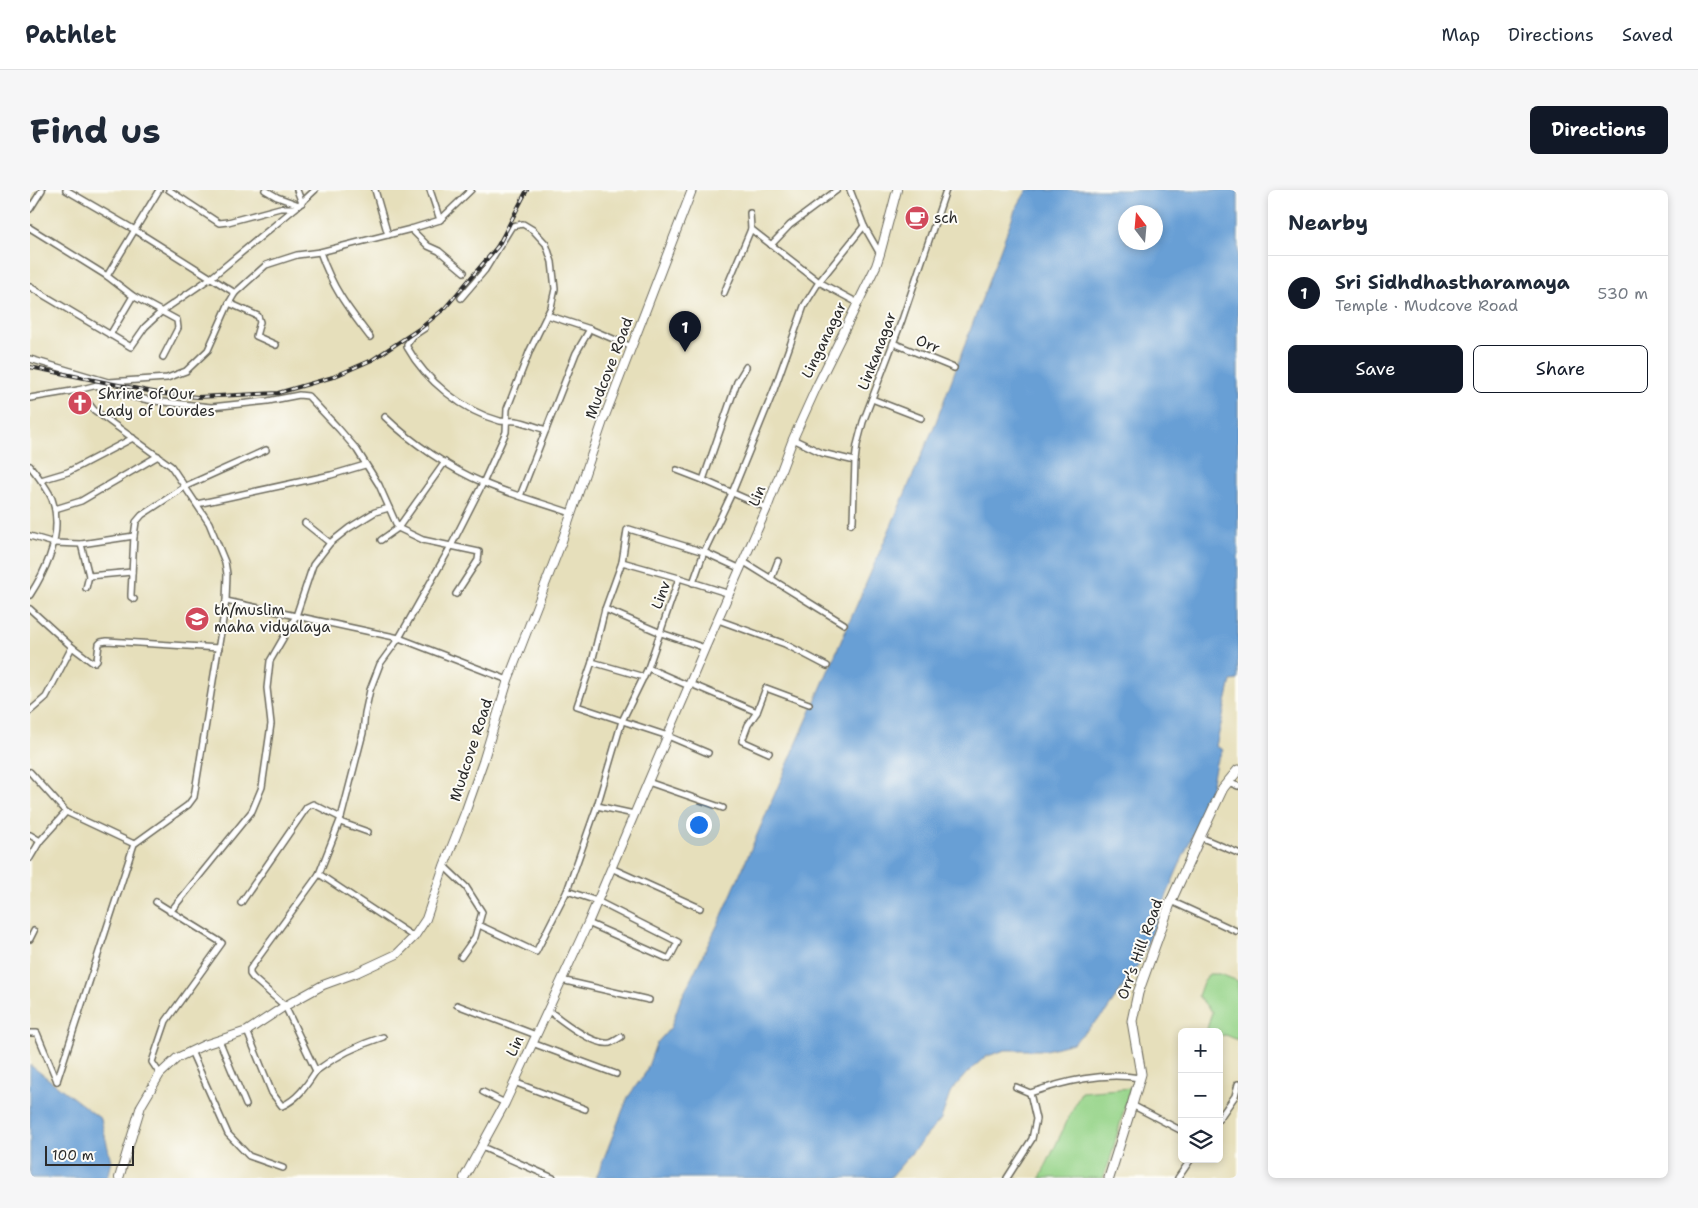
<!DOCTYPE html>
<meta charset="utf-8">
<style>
:root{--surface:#fff;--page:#f6f6f7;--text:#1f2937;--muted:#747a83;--line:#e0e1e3;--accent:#111827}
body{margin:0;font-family:"Shantell Sans",sans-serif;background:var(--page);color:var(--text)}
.controls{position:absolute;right:15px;bottom:15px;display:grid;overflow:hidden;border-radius:8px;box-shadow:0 2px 8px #0003}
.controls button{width:45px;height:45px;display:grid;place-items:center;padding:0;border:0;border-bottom:1px solid var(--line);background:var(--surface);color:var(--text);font:25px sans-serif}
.compass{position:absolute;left:1088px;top:15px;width:45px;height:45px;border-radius:50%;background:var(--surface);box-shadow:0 2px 8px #0003;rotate:344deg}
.scale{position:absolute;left:15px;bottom:12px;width:89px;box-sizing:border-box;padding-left:5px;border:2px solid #2b2b2b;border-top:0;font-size:14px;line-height:18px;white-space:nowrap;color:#2b2b2b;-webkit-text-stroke:4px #fdfcf7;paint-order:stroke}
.you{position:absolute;left:668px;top:634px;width:18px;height:18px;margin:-12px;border:4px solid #fff;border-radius:50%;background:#1a73e8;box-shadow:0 0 0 8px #1a73e833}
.badge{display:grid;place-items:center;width:32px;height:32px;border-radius:50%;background:var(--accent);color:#fff;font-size:16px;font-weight:700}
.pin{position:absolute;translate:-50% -41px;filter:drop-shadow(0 1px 2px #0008)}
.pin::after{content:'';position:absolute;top:26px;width:18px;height:15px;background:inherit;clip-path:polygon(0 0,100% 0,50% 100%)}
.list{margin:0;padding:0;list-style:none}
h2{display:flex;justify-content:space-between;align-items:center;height:65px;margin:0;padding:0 20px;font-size:21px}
h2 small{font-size:16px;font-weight:400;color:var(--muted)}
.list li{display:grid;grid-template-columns:32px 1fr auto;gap:15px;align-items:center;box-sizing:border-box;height:75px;padding:0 20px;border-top:1px solid var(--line)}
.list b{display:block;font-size:19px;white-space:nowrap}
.list p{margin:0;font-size:16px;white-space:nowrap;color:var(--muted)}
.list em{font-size:16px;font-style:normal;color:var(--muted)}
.actions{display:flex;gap:10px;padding:15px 20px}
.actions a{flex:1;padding:11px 0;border:1px solid var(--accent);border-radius:8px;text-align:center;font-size:18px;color:var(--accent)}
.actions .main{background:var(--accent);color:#fff}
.icon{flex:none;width:28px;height:28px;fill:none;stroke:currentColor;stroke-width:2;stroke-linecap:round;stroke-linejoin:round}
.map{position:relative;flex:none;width:1208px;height:988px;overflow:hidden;border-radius:8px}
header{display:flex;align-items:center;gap:30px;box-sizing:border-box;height:70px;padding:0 25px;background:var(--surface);border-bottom:1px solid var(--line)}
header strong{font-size:24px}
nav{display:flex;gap:28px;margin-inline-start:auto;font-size:18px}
.intro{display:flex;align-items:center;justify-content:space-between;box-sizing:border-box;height:120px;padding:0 30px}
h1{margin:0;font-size:35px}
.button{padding:12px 22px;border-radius:8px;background:var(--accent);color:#fff;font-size:18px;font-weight:700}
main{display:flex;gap:30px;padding:0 30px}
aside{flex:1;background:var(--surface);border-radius:8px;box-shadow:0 2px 8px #0003}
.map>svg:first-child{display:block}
.green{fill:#96d489;stroke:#60805a}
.water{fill:#689fd5;stroke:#4a6580;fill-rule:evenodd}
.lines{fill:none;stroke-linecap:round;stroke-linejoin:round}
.street-casing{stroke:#6c6a5d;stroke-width:8}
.secondary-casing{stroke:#6c6a5d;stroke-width:10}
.primary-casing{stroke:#6c6a5d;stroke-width:11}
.street{stroke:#fff;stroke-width:5}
.secondary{stroke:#fff;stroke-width:8}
.primary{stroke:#fff;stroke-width:9}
.rail-casing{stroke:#2b2b2b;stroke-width:4}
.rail{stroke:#fdfcf7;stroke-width:2;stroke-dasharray:5.5;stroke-linecap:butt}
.labels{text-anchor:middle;stroke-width:4;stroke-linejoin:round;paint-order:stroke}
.poi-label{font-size:15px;fill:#2b2b2b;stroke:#fdfcf7;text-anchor:start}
.street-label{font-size:15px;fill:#2b2b2b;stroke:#fdfcf7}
</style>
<header>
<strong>Pathlet</strong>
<nav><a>Map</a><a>Directions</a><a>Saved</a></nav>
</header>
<div class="intro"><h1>Find us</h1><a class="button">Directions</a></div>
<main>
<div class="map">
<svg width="1208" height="988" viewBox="0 0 1208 988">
<rect width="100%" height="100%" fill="#fdfcf7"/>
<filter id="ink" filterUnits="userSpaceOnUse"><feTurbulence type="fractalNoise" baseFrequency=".02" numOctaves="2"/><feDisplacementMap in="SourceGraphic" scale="10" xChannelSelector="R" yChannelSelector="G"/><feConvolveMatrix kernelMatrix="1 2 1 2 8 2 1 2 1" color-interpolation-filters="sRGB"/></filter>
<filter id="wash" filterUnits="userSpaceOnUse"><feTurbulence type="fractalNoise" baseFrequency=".0096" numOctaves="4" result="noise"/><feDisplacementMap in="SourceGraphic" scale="20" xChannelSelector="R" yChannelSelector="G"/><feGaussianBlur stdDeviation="1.12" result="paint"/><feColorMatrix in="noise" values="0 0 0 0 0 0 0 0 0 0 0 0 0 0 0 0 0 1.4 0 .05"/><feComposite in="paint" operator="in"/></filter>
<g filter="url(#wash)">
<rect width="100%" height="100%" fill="#e6dfbb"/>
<g class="green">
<path d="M1179,784H1190L1208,791V850L1196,845L1189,846V842H1179L1177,839L1182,822L1168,806L1173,792Z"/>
<path d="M1100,898L1080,970L1073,988H1010L1051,902Z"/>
</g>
<g class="water">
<path d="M997,0H1208V490L1201,491L1186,556L1193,560L1186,573L1178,610L1145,685L1110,772L1075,823L1043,853L1016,860H975L955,867L937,883L921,901L911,929L860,988H566L598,907L616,882L626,854L641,837L650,811L691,728L906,232L985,20ZM1096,22H1126V52H1096Z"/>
<path d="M0,875L71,929L81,971L77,988H0Z"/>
</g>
</g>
<g filter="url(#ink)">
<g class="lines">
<defs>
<g id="street">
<path d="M36,0L105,40L205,103"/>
<path d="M139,0L189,33L198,32L250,18H265"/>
<path d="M235,0L247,7L269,15"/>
<path d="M267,0L272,13"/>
<path d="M345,0L358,45"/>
<path d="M400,0L410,30"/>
<path d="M820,0L834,36L850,64"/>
<path d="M0,19L12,0"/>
<path d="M0,38L77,86L103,106L147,130L148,138L133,167"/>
<path d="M381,39L398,56L409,61L434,82"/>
<path d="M721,39L789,92L828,113"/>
<path d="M741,55L760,35L807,0"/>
<path d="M290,62C303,99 317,117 340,147"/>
<path d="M77,86L129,0"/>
<path d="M0,97L101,157L115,137L131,122L182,87L269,15L285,0"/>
<path d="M694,103L721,39L720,23"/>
<path d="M199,113L228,126L230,132L226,146L246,155"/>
<path d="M517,125L560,139L602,157"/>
<path d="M395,138L383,146L377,154V157C396,191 433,221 470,231C476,232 480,230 486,231C495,232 506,237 516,240"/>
<path d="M80,145L103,106"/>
<path d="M863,153L924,178"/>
<path d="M0,169L78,192"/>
<path d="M716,177L707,192L673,290L737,318"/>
<path d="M66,195L83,203L124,211L181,217L238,211L269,205L278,206L309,239L327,260L349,295L368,338L393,350L449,362L448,370L426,404"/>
<path d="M0,208L48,200L79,192L137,188L156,181L178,160L199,113L205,103L236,75L267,65L290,62L381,39L410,30L441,0"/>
<path d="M842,209L891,228"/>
<path d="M355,227C381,252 420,279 454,293C482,305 512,313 541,323"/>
<path d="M763,249L792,263L825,271"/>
<path d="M0,276C8,286 17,297 22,309C34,342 18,377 0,405"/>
<path d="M647,280L673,290"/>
<path d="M11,290L38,282L103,248"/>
<path d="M490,306L546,163L560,139"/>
<path d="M167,314L301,285L335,275"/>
<path d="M25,319L51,311L128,266"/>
<path d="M275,333L300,353"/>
<path d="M821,334L823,331L825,271L827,255L833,232L872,130L916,0"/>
<path d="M0,346L24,353L51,354L104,346"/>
<path d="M351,350L368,338L415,272"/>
<path d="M51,354L59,386L56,398"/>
<path d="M592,372L597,340L599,339L674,362L663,393"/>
<path d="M714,372L814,434"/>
<path d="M711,379L674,362L702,303L744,200L774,116L789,92L834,36"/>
<path d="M59,386L102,382"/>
<path d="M741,389L748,371"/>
<path d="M104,409L101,407V404L104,346L106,332L112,325L156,296L236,260"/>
<path d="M196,411L369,448L478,490"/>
<path d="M0,419L42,457L62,472H65L67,470L69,454L71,452L77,451L189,458"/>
<path d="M575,419L592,372L649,388"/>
<path d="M688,430L755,454L797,476"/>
<path d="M675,458L631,443L575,419L562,472L547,516L638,546L678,563"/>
<path d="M562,472L614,487"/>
<path d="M618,478L659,496"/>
<path d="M661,494L727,522L718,535L712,551L739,563"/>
<path d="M0,521L16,507L42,457"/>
<path d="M727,522L736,498L779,514"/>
<path d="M0,582L36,622L104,654"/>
<path d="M618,592L693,618"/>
<path d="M1198,592L1208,596"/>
<path d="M604,624L567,616L592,531L618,478L649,388L700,404"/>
<path d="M310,632L338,642"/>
<path d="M0,645L10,651"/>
<path d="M1170,647L1208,663"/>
<path d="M0,668L10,651L36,622"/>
<path d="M414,676L436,697L452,722L445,747L431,767"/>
<path d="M581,678L670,718"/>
<path d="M289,684L384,747"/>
<path d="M537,701L567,711L648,752L639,769L558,733"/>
<path d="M1141,711L1206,741"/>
<path d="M126,712L192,753L136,831L122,872L130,884"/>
<path d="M211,713L277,617L283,614L311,628"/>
<path d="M140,722L222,621L232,597L241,534L237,498L240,471L266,426L283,375L300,353L319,338L345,322L359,318"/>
<path d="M449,735L506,762L537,701L567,616"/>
<path d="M0,749L4,741"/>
<path d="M531,790L619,810"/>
<path d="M427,815L506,845"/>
<path d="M518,820C531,830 563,856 580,853C583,852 588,849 591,847"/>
<path d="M217,841L242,903L252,916C268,909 276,896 286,881"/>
<path d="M0,843H7L27,891"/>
<path d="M353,847C328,855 307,865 286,881L255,816L223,788L220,784V779L289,684L311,628L333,543L335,523L340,500L350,474L369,448L421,356L453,293L476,242L477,219L500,160L521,117L525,99L522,72L516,54L503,40L493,34L482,36L455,80L431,108"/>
<path d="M189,850L216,915"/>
<path d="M502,853L586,884"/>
<path d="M161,861L198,944L219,966L253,978"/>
<path d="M27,891L104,654L158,615L164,607L196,411L197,384L195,372L179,333L141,276L64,220L48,200"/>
<path d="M484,892L555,919"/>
<path d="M986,897L1000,903C1036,891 1072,882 1110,888"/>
<path d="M453,902L475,913"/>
<path d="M1102,915L1152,941"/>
<path d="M1189,929L1205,906L1208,894"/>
<path d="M452,957L523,988"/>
<path d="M977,988L1002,949L1006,929L1000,903"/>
<path d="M1148,988L1161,969"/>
</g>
<g id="secondary">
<path d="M89,988L111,916L130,884L147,868L174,855L217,841L255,816L293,795L326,783L367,764L384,747L396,729L414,676L435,623L453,572L478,490L532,351L573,231L662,0"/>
<path d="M434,988L475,913L558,733L675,458L737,318L763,249L786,198L846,76L850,64L867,0"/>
</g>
<path id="primary" d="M1079,988L1102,915L1111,884L1102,831L1108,803L1141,711L1170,647L1193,598L1208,580"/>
</defs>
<use href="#street" class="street-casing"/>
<use href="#secondary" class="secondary-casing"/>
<use href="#primary" class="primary-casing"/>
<use href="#street" class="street"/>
<use href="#secondary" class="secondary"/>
<use href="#primary" class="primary"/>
<defs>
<path id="rail" d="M0,177L133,204L168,207L248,203L303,187L342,170L392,137L415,118L468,56L497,0"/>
</defs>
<use href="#rail" class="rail-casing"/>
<use href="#rail" class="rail"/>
</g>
</g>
<defs>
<symbol id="cafe-disc" viewBox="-11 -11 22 22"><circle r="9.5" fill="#d1495b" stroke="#fdfcf7"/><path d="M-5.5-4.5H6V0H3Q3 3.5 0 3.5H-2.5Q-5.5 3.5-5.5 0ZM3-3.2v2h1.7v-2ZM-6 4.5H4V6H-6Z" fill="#fff"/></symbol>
<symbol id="church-disc" viewBox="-11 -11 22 22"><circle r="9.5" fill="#d1495b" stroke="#fdfcf7"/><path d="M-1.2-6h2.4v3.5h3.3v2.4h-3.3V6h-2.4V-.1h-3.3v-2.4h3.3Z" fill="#fff"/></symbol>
<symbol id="school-disc" viewBox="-11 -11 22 22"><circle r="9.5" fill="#d1495b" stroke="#fdfcf7"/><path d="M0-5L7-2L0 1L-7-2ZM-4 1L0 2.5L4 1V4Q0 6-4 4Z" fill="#fff"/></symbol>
</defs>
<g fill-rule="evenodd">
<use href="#cafe-disc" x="873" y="14" width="28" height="28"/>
<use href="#church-disc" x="36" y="199" width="28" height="28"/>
<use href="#school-disc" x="153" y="415" width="28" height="28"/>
</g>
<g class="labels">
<g class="poi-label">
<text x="904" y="33">sch</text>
<text x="68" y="209">Shrine of Our<tspan x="68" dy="17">Lady of Lourdes</tspan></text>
<text x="184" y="425">th/muslim<tspan x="184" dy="17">maha vidyalaya</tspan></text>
</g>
<g class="street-label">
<text transform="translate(794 150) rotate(-64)" y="5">Linganagar</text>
<text transform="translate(898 154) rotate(23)" y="5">Orr</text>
<text transform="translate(847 161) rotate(-69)" y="5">Linkanagar</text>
<text transform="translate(579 178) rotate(-69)" y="5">Mudcove Road</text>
<text transform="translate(727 306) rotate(-68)" y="5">Lin</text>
<text transform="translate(631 405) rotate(-70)" y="5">Linv</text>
<text transform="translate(441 560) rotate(-72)" y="5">Mudcove Road</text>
<text transform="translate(1110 759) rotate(-70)" y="5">Orr’s Hill Road</text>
<text transform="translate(485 856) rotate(-65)" y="5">Lin</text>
</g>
</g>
</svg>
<div class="controls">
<button>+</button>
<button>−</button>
<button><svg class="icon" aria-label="layers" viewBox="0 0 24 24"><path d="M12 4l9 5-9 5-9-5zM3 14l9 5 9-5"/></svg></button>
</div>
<svg class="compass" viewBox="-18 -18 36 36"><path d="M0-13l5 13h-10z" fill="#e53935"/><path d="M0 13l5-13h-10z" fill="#747a83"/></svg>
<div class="scale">100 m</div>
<div class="you"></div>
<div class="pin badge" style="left:655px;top:162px">1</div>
</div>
<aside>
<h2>Nearby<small></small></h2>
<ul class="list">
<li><span class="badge">1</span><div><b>Sri Sidhdhastharamaya</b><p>Temple · Mudcove Road</p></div><em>530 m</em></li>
</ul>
<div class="actions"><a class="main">Save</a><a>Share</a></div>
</aside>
</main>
